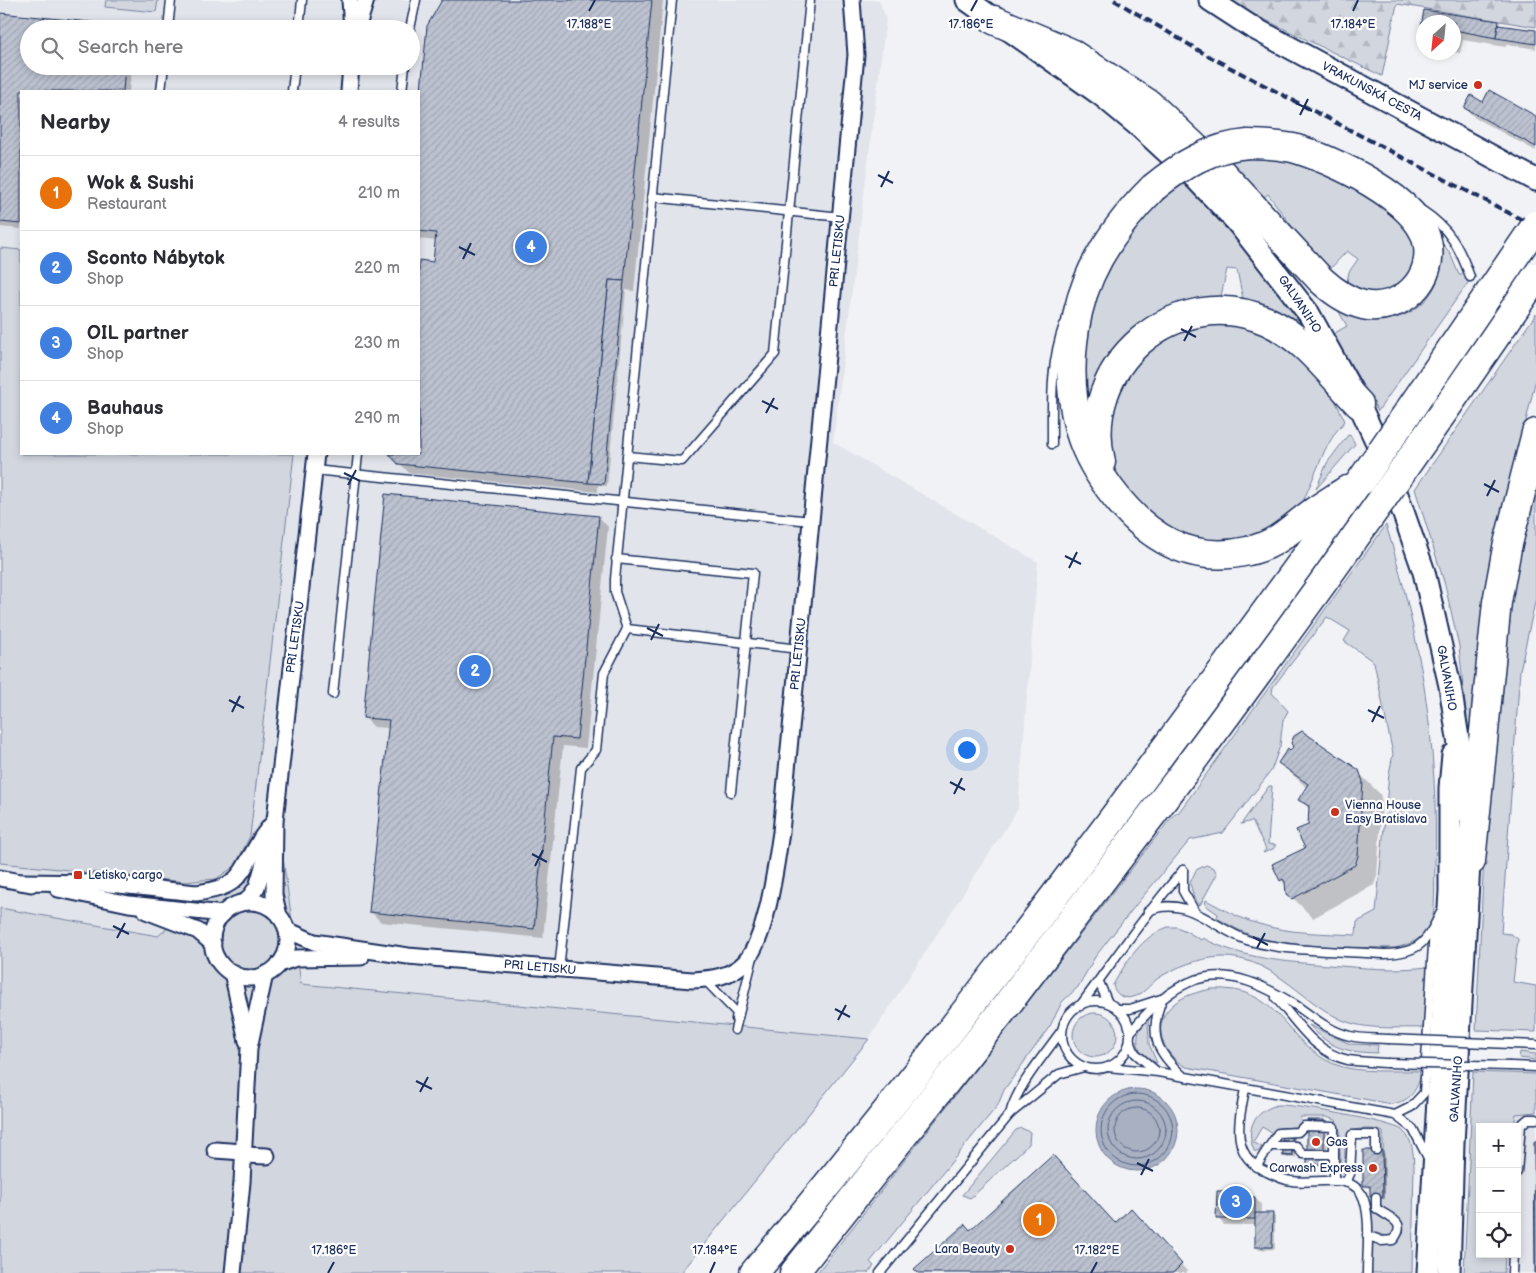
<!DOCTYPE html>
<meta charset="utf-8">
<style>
:root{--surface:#fff;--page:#f2f2f3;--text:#2b2b33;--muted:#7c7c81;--line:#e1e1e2;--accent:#111827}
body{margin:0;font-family:"Balsamiq Sans",sans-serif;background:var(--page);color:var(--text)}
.controls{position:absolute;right:15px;bottom:15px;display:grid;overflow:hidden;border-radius:0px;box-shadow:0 2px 8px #0003}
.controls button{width:45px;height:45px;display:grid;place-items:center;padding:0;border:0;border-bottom:1px solid var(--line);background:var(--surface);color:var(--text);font:25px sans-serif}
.compass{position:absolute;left:1416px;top:15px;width:45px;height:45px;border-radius:50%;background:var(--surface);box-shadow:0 2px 8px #0003;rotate:207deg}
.you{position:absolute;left:966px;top:749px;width:18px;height:18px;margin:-12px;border:4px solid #fff;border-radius:50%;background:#1a73e8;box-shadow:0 0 0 8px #1a73e833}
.badge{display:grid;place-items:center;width:32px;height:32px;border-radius:50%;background:var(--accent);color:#fff;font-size:16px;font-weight:700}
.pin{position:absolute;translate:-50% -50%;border:2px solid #fff;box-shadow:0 1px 5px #0006}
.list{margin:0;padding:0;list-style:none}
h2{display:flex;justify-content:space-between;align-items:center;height:65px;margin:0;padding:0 20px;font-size:21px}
h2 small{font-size:16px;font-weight:400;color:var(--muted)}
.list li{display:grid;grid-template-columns:32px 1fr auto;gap:15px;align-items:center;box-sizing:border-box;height:75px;padding:0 20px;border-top:1px solid var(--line)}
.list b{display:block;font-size:19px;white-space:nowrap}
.list p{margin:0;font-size:16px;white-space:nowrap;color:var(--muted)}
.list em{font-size:16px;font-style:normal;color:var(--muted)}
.icon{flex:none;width:28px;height:28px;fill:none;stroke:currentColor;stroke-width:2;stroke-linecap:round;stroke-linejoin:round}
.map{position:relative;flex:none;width:1536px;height:1273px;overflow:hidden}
.search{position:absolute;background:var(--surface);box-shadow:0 2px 8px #0003;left:20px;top:20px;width:400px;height:55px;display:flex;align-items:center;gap:12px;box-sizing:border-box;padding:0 18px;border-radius:28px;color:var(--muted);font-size:19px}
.panel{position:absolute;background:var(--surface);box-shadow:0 2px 8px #0003;left:20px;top:90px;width:400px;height:365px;border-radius:0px}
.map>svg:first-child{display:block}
.built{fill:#e1e4ea;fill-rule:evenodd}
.green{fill:#d2d6df;stroke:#76829e}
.forest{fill:url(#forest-firs);stroke:#76829e}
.water{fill:#a8b0c2;stroke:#707c9a}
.shadow{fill:#0003}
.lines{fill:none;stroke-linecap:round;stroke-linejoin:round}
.shore{stroke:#536386;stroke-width:1}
.building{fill:url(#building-hatch);stroke:#1b2f5e}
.service-casing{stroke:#1b2f5e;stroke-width:11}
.minor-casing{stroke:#1b2f5e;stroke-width:19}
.secondary-casing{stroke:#1b2f5e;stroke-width:25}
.motorway-casing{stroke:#1b2f5e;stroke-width:31}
.service{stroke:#fff;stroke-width:8}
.minor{stroke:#fff;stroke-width:15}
.secondary{stroke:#fff;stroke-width:21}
.motorway{stroke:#fff;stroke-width:28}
.rail{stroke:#1b2f5e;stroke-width:4;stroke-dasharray:8 4;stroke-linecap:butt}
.service-bridge-casing{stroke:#1b2f5e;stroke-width:11;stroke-linecap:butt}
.motorway-bridge-casing{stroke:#1b2f5e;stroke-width:31;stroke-linecap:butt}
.service-bridge{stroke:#fff;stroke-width:8}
.motorway-bridge{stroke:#fff;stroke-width:28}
.ticks{fill:none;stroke:#1b2f5e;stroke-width:2}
.poi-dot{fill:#c8321e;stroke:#fff;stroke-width:2}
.labels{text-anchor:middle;stroke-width:4.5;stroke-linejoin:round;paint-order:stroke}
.poi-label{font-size:12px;fill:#1b2f5e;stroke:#fff;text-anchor:end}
.street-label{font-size:12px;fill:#1b2f5e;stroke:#fff}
.ticks-label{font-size:12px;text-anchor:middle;fill:#1b2f5e;stroke:#fff;stroke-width:4.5;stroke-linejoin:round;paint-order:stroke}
</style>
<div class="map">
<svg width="1536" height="1273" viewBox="0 0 1536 1273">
<defs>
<pattern id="forest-firs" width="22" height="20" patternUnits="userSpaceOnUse" patternTransform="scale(1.25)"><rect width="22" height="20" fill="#d2d6df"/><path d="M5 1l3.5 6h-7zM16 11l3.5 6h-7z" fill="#b4b8c2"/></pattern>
<pattern id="building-hatch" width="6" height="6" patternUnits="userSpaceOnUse" patternTransform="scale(1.25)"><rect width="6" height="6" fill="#bcc2d0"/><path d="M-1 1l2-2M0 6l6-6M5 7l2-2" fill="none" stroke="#a1a7b5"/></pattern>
</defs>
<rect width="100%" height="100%" fill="#f1f2f5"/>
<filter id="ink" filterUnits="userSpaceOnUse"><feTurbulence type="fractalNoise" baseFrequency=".02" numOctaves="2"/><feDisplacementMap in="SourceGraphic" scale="10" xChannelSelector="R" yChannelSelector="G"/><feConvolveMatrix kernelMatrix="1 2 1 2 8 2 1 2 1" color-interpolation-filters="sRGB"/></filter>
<g filter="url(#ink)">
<g class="built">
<path d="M0,0H879L886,19L833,442L1038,562L1018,809L869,1039L301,984L278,824L233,874L158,936L0,908ZM29,29H411V66H29ZM21,91H419V454H21Z"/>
<path d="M1473,1072L1536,1075V1273H1464ZM1480,1127H1517V1254H1480Z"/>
</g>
<g class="green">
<path d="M106,0H158L156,12L105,7Z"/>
<path d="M1232,153L1304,161L1389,205L1418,239L1415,276L1378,298L1346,286L1349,272L1358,259L1347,251L1328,271H1325L1268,194L1259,202L1216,158Z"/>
<path d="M1179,177L1253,258L1298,319L1296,320L1277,309L1243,299L1237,270L1227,269L1221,296C1202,299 1182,302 1164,309C1126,324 1098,364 1089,403H1084V337L1106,262Z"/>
<path d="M1443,244L1450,253L1459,275L1474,274L1378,411L1333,334L1347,326L1339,312L1340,310C1395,337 1446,306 1443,244Z"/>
<path d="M0,248L21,250V454H294L250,836L235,866L216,879L203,880L186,882L0,863Z"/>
<path d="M1536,314V379L1495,550L1485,602L1469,746L1459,646L1445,585L1415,489Z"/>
<path d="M1211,320L1274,331L1332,394L1345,421L1335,433L1325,450L1302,504L1267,529L1247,537L1225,541L1204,540L1180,534L1160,523L1123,490L1113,462L1109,434L1122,379L1157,339Z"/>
<path d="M1348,435L1351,436L1355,444L1316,489L1327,463Z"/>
<path d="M1536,479V598L1520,670L1501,933L1511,934L1518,939L1513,982L1536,986V1032L1476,1030L1489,745L1506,595Z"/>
<path d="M1386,525C1421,638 1439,748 1435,867C1434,882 1436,911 1431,924C1424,938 1410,945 1395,948C1355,947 1301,948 1263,939C1246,935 1231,926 1217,918L1218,914L1205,905L1206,900C1223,909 1240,919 1259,924C1290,934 1324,933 1356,935L1357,922L1376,912L1389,774L1393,754L1374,662L1344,641L1350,631L1327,617L1273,687L1272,693L1288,711L1283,720L1280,746L1271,771L1223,833L1190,840L1139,901L1095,957L1078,987L1062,1002L1050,1026L1004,1090L998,1105L870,1262L874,1266L868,1273H817L1174,814L1179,812Z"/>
<path d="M1269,786H1272L1268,844L1276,845L1273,849L1263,853L1266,849L1252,821L1241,824Z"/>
<path d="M278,823L301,984L869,1039L681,1273H0V908L158,936L233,874Z"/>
<path d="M1206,865L1214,868L1217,874L1200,905L1194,898L1190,883L1196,870Z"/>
<path d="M1168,927H1177L1186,931L1201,940L1203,938C1242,959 1286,962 1329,965C1364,968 1393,971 1428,967L1426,1028C1399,1027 1365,1031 1340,1019C1299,999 1271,956 1221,957C1199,958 1175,967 1157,979C1150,985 1142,995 1133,997C1123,1000 1115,994 1113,985C1126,962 1142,936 1168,927Z"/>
<path d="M1211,989C1282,985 1281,1041 1334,1064C1357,1074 1397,1070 1422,1071C1417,1090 1412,1101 1391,1104L1186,1067C1162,1054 1149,1023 1175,1003C1185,995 1198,992 1211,989Z"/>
<circle cx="1095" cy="1035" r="22"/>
<path d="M1148,1017L1149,1044L1157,1063C1133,1055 1133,1033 1148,1017Z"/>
<path d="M1309,1025L1350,1044L1378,1045L1377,1053C1345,1052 1331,1049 1309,1025Z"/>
<path d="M1520,1052L1536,1054V1060L1519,1058Z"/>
<path d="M1473,1072L1536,1074V1112L1516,1114L1514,1127H1480V1254H1505L1504,1273H1464Z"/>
<path d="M1277,1105C1294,1104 1392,1122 1402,1130C1413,1140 1413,1152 1414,1165L1412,1273H1371V1243C1384,1243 1398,1251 1403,1232L1399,1219L1387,1212L1381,1206L1380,1198H1384L1383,1132C1377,1129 1372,1129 1364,1129C1339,1128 1346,1151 1345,1170L1343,1173L1340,1168V1131L1336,1120L1326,1117H1300L1301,1122L1296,1127L1279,1128L1272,1133L1262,1127L1253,1142L1262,1147L1258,1152L1254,1151C1245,1128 1254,1112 1277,1105Z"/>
<path d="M1021,1128L1030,1132L1029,1144L974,1195L970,1198L962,1195L1016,1130Z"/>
<path d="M1372,1207L1379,1216L1394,1226L1395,1231L1390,1237L1373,1232L1370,1208Z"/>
</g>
<path class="forest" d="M1224,0H1536V27L1397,4L1382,76Z"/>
<circle class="water" cx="1137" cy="1130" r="41"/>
<g class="shadow">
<path d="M443,0H663L634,291L626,290L607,486L598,485V492L409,473L391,454H419V261L434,263L436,241L419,239V134L429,26Z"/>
<path d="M1425,11L1498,22L1502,27L1536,31V49L1506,44V47L1463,40L1460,53L1454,52V22H1424V41L1421,38Z"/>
<path d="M0,14L130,29H29V66H132L129,91H21V229L0,227Z"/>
<path d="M1483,103L1536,117V151L1475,118L1465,108Z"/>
<path d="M599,517L608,527L586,748L563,746L543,938L381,922L371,912L389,728L374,727L364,717Z"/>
<path d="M1280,763L1360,774L1380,794L1382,802L1377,876L1374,885L1313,918L1285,890L1286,885L1281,880L1307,848L1310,810L1300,799L1307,788Z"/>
<path d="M1324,1121L1327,1124V1166H1311L1308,1163Z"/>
<path d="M1284,1129L1295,1132L1296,1158H1287L1285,1155Z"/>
<path d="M1382,1151L1385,1154V1199H1374L1371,1196V1189L1364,1186Z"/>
<path d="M1234,1192L1240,1198H1255L1261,1204V1214H1272L1275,1217V1249L1259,1250L1257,1247L1256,1225H1224L1218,1218Z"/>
<path d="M1137,1216L1187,1271L1186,1273H920L970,1232L1115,1224Z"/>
</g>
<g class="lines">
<g class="shore">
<circle cx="1137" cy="1130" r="36"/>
<circle cx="1137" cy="1130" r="29"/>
<circle cx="1137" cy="1130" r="22"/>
</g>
</g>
<g class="building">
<path d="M442,0H652L624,281L609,280L588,483L398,464L389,454H419V260L433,262L436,233L419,231V111L427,26Z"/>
<path d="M1424,10L1499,21L1496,38L1454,30V22H1424V39H1419Z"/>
<path d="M0,13L130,26L129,29H29V66H125L123,91H21V224L0,222Z"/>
<path d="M1498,25L1536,30V44L1496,38Z"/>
<path d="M1489,90L1536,116V147L1464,108L1471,95L1483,102Z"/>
<path d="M609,280L624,281L604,484L588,483Z"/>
<path d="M385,494L599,516L577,739L553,737L534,929L369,912L389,720L363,718Z"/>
<path d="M1302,731L1359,770L1363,782L1358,856L1355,865L1292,899L1286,894L1285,882L1283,879L1280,881L1272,864L1305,848L1296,830L1308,825L1309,806L1298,800L1308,784L1278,763L1288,748L1290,750L1293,747L1291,743L1294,736Z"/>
<rect x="1307" y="1120" width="17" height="44"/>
<rect x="1283" y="1128" width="10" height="28"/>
<path d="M1283,1135H1292V1141H1282Z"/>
<path d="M1536,1140V1273H1535L1534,1143Z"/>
<path d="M1283,1150H1292V1156L1283,1155Z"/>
<path d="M1363,1150H1382L1383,1197H1370V1186H1363Z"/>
<path d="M1053,1155L1115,1223L1131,1208L1182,1264L1173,1273H918L914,1269L965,1224L970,1230Z"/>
<path d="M1217,1191H1235V1197H1255V1219H1216Z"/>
<path d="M1255,1213H1273L1272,1247H1255Z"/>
</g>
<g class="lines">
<defs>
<g id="service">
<path d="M168,29L171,0"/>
<path d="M299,29L302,0"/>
<path d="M410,29L416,0"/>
<path d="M161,91L164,66"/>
<path d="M292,91L295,66"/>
<path d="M402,91L405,66"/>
<path d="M652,197L841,217"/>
<path d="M1423,211C1449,228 1460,248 1470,277"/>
<path d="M1052,444C1052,405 1050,363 1064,325"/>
<path d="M627,456L682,461L775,354L810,0"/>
<path d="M314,470L811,521"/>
<path d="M616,559L753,573L731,792"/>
<path d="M627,629L799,649"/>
<path d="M333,694L358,454"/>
<path d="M1183,870V891L1194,910"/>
<path d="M1148,911C1186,894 1213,928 1247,940C1284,952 1344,951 1385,954C1421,953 1427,941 1442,910"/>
<path d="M559,969L581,768L596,750L604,673L627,629L615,592V579L672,0"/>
<path d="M705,980L737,1013L736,1019"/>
<path d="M1099,982L1108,1003"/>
<path d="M1276,998C1297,1022 1315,1053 1348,1060C1361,1062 1375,1062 1387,1063"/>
<circle cx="1096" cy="1035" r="34"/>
<path d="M1161,1002C1148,1037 1158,1053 1183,1076"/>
<path d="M1080,1006C1114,960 1146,913 1183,870"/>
<path d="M1118,1009H1130L1161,999"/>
<path d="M735,1030L753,957"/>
<path d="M1130,1033C1184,966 1225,960 1297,1006C1314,1018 1329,1031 1350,1036C1362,1039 1376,1038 1388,1039"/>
<path d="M1130,1041L1135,1053L1156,1071"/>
<path d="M1511,1044L1536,1045"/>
<path d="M1510,1066L1536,1067"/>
<path d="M1108,1067L1158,1072L1395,1115L1413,1129L1428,1158"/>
<path d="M1245,1089C1239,1121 1229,1156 1267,1172C1275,1176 1283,1180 1292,1181C1313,1185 1347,1172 1361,1193C1372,1212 1367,1251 1367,1273"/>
<path d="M1010,1114C1017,1086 1045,1054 1062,1030"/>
<path d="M1395,1115L1411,1107L1424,1093L1434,928"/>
<path d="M1270,1146H1296L1303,1154H1334"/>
<path d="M1256,1167L1278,1133L1298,1132L1304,1126L1334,1127V1181"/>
<path d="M1517,1172L1521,1125L1528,1119H1536"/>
<path d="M1346,1182L1350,1174L1352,1135H1376V1150"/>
<path d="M1367,1235L1382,1241L1393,1240C1409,1221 1388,1218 1376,1208V1197"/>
<path d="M880,1273L1010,1114L1059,1074L1084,1067"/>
<path d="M1512,1273L1513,1254"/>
</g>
<g id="minor">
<path d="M350,0L352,29"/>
<path d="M357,29L366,0"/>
<path d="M349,91L351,66"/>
<path d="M0,878L31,884"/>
<path d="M21,882L100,883L196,893C240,887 238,877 259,842C263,834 270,827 275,820"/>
<path d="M58,889L129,904L223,914"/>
<path d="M246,902L257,887L269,846"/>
<circle cx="250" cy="940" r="38"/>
<path d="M146,911L198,931L213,944"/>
<path d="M279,916L274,895L275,820L316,454"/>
<path d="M287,930L314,942L408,956L692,980C711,979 731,977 745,962C767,938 776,865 781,832L856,55L852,0"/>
<path d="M279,964L296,958L361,957"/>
<path d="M232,972L247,1041"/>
<path d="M215,1150L243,1152"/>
<path d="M243,1155L267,1156"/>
<path d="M233,1273L242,1182L249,1048L265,974"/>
</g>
<g id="secondary">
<path d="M967,0L1101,95L1142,129L1194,177L1237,222L1309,314L1359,404L1385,460L1424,572L1450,686L1465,784L1467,812"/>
<path d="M1210,0L1250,26L1536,180"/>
<path d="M1428,1273L1450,891V788L1453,755"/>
<path d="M1449,1273L1453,1143L1470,847"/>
</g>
<g id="motorway">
<path d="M994,20L1069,52L1149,104L1218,169L1321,280C1333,291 1347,301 1363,305C1401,313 1436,279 1427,241C1418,199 1332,159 1293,148C1278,145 1263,144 1248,144"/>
<path d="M1153,188C1118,223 1089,263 1078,312C1070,349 1069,389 1078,425C1084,449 1095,469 1110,489C1144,535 1188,565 1248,551C1277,545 1290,529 1312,513C1323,505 1335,498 1347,490"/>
<path d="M1101,462C1078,366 1175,281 1267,321C1304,337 1331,375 1359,404"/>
<path d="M1471,861L1497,602L1507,548L1536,433"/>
<path d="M754,1273C968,1019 1166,750 1361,481"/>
<path d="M794,1273L1002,1011L1179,779"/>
</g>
</defs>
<use href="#service" class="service-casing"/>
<use href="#minor" class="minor-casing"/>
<use href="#secondary" class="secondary-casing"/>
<use href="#motorway" class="motorway-casing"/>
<use href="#service" class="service"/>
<use href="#minor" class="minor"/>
<use href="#secondary" class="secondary"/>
<use href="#motorway" class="motorway"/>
<path class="rail" d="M1114,0L1210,57L1536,227"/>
<defs>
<g id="service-bridge">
<path d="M1388,1039L1511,1044"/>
<path d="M1387,1063L1510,1066"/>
</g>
<g id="motorway-bridge">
<path d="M1153,188C1181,165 1211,147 1248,144"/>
<path d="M1361,481L1536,225"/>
<path d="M1179,779C1302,614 1421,447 1536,277"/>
</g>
</defs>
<use href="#service-bridge" class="service-bridge-casing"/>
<use href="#motorway-bridge" class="motorway-bridge-casing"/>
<use href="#service-bridge" class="service-bridge"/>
<use href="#motorway-bridge" class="motorway-bridge"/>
</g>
</g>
<path class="ticks" d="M589,11L595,0M971,11L977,0M1353,11L1358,0M1296,103L1312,111M1300,115L1308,99M878,175L893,183M881,187L889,171M459,247L475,255M463,259L471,243M1181,329L1196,337M1184,341L1192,326M762,401L778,409M766,413L774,398M344,473L360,481M1484,484L1499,492M348,485L356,470M1487,496L1495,480M1065,556L1081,564M1069,568L1077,552M647,628L663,636M651,640L659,624M229,700L244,708M1368,710L1384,718M232,712L240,696M1372,722L1380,706M950,782L965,790M954,794L962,778M532,854L547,862M535,866L543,850M113,926L129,934M1253,937L1268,945M117,938L125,923M1257,948L1265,933M835,1009L850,1017M838,1020L846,1005M416,1081L432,1089M420,1092L428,1077M1137,1163L1153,1171M1141,1175L1149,1159M328,1273L334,1262M710,1273L715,1262M1091,1273L1097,1262"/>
<g class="poi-dot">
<circle cx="1478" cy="85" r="5"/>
<circle cx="1335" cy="812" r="5"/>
<rect x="73" y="870" width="10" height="10" rx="2.5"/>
<circle cx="1316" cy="1142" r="5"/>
<circle cx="1373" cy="1168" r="5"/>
<circle cx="1010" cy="1249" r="5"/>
</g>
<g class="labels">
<g class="poi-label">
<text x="1468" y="89">MJ service</text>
<text x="1345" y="809" text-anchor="start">Vienna House<tspan x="1345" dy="14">Easy Bratislava</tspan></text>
<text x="88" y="879" text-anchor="start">Letisko, cargo</text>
<text x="1326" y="1146" text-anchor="start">Gas</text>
<text x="1363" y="1172">Carwash Express</text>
<text x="1000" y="1253">Lara Beauty</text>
</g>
<g class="street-label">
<text transform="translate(1372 91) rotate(28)" y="4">VRAKUNSKÁ CESTA</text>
<text transform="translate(837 251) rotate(-84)" y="4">PRI LETISKU</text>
<text transform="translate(1300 304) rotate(56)" y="4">GALVANIHO</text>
<text transform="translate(295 637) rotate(-82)" y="4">PRI LETISKU</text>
<text transform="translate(798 654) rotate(-84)" y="4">PRI LETISKU</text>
<text transform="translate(1447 678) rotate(80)" y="4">GALVANIHO</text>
<text transform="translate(540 967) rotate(5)" y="4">PRI LETISKU</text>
<text transform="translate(1456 1089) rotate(-86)" y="4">GALVANIHO</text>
</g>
</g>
<g class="ticks-label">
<text x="589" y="28">17.188°E</text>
<text x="971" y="28">17.186°E</text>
<text x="1353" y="28">17.184°E</text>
<text x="334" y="1254">17.186°E</text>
<text x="715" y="1254">17.184°E</text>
<text x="1097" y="1254">17.182°E</text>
</g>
</svg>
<div class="controls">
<button>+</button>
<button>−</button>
<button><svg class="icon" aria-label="locate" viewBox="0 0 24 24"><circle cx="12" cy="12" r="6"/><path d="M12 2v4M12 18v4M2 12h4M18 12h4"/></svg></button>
</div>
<svg class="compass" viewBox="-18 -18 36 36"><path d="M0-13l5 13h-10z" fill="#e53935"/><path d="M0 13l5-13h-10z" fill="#7c7c81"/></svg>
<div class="you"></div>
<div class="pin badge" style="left:1039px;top:1220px;background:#e8710a">1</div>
<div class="pin badge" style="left:475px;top:671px;background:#3f7fe0">2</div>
<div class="pin badge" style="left:1236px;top:1202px;background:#3f7fe0">3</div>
<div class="pin badge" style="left:531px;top:247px;background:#3f7fe0">4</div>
<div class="search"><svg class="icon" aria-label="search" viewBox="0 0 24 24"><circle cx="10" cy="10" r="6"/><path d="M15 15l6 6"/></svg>Search here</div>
<section class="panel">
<h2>Nearby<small>4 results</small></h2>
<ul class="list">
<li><span class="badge" style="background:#e8710a">1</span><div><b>Wok &amp; Sushi</b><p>Restaurant</p></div><em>210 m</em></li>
<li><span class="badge" style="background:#3f7fe0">2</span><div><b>Sconto Nábytok</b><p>Shop</p></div><em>220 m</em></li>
<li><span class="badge" style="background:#3f7fe0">3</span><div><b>OIL partner</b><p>Shop</p></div><em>230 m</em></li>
<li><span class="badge" style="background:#3f7fe0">4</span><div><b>Bauhaus</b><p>Shop</p></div><em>290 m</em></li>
</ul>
</section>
</div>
